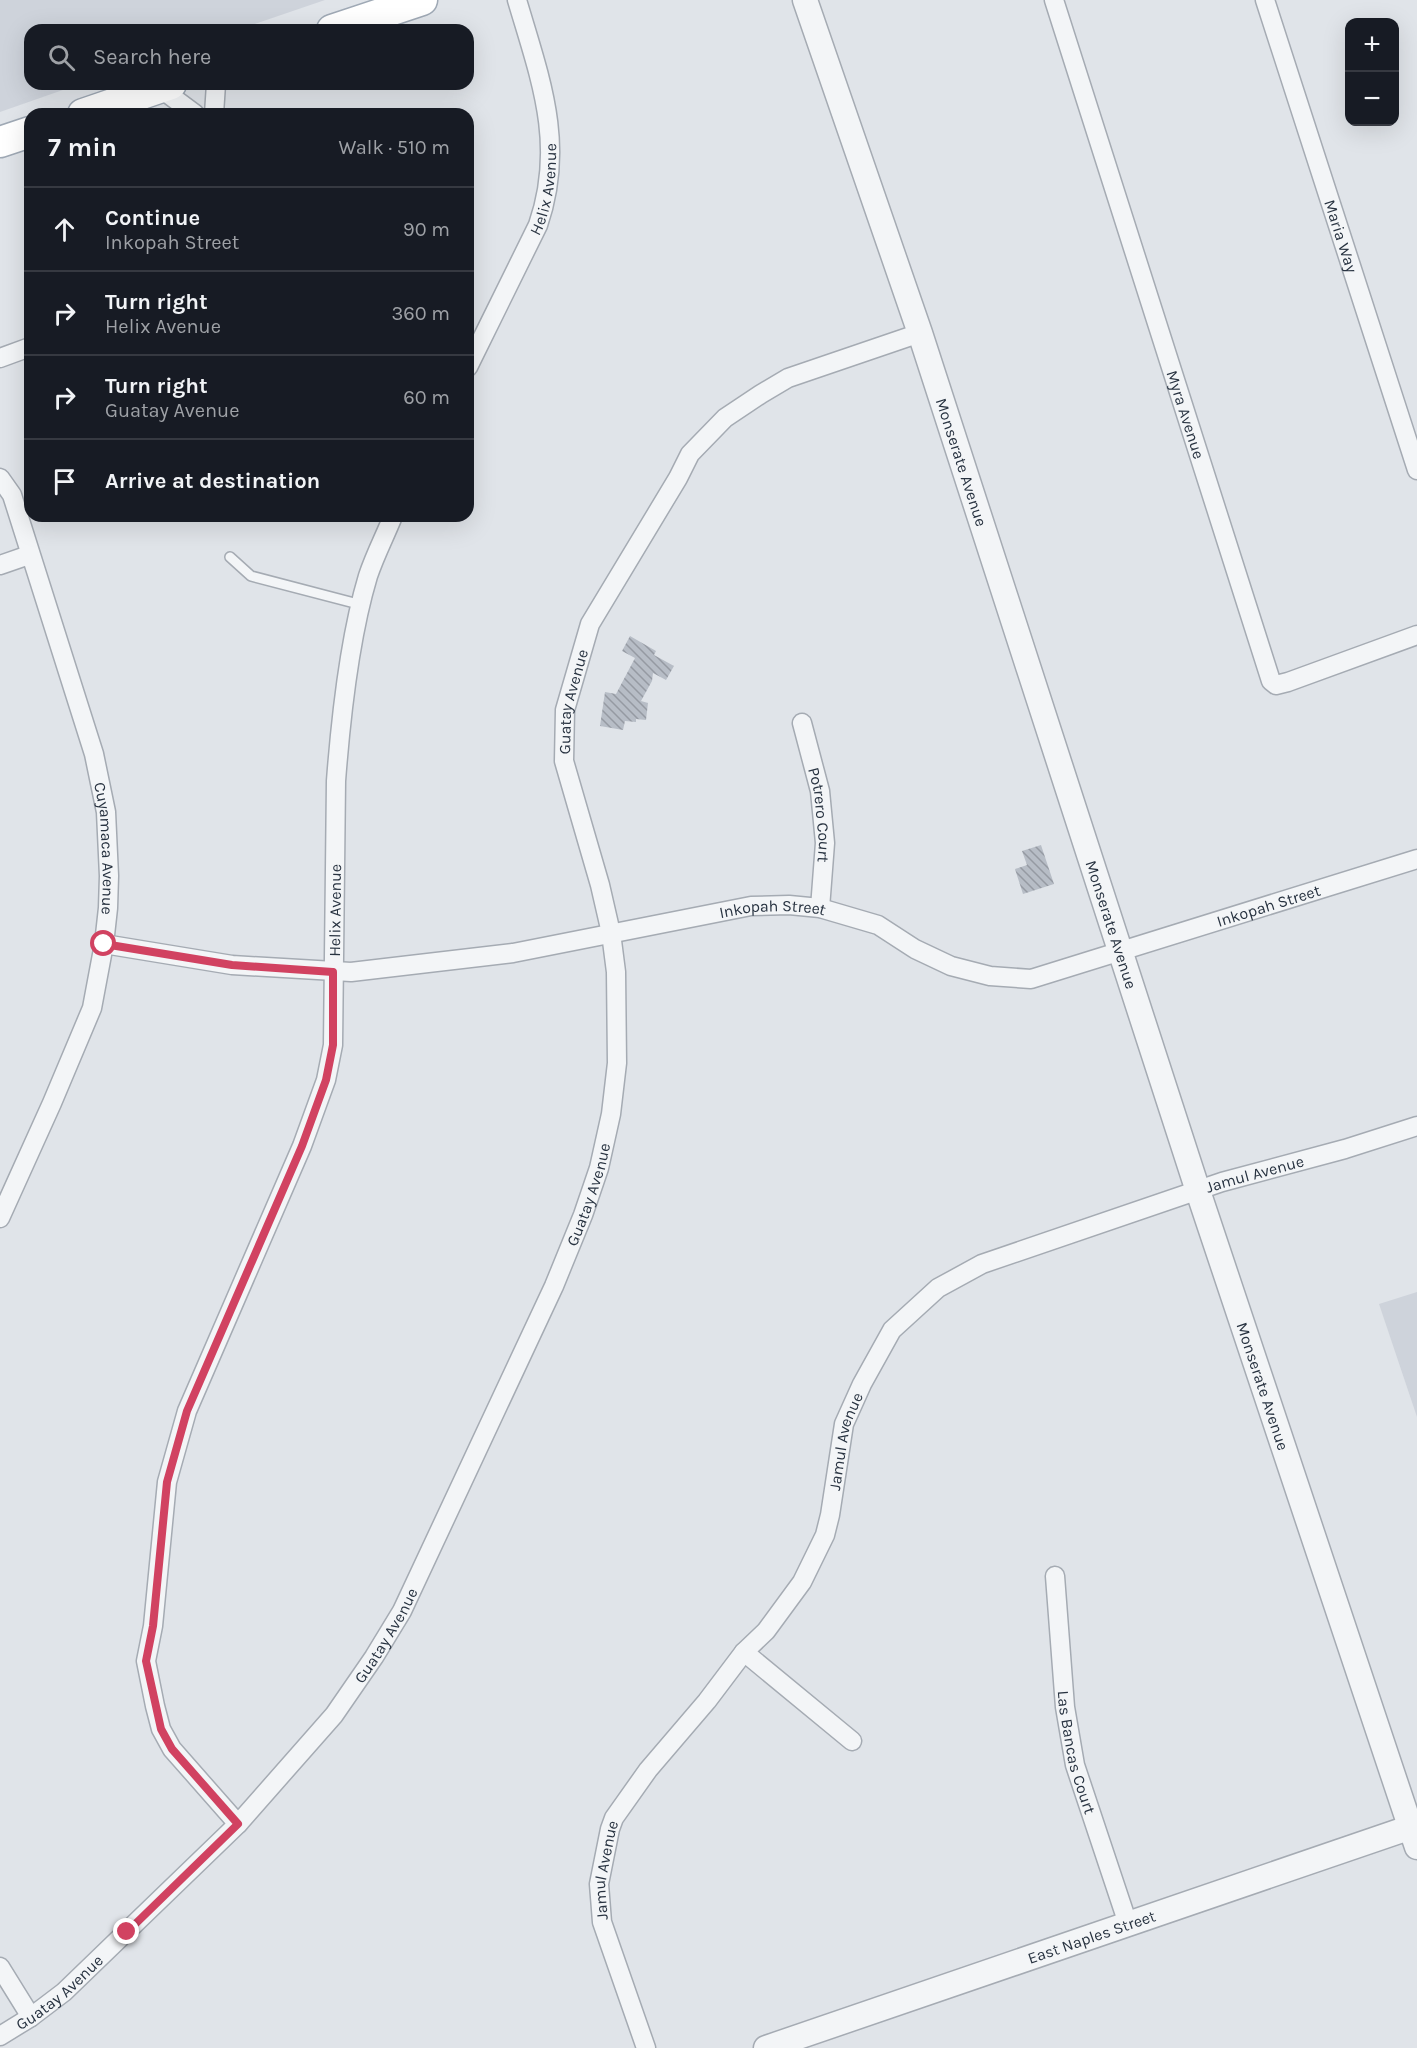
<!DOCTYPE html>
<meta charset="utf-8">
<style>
:root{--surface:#171b24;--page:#20242c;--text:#f1f3f6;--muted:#9ea1a6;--line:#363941}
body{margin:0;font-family:Karla,sans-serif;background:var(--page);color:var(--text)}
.controls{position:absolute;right:18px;top:18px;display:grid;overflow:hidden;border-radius:12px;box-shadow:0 6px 24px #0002}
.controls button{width:54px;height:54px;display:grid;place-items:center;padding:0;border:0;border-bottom:2px solid var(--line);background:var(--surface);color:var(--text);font:30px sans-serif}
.stop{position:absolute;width:18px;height:18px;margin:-14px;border:4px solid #d14261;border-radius:50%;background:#fff}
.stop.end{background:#d14261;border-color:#fff;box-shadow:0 2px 6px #0008}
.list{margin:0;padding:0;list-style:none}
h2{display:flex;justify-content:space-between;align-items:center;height:78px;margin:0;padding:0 24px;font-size:26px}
h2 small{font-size:20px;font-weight:400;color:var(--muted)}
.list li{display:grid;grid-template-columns:39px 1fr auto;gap:18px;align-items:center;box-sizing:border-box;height:84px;padding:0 24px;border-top:2px solid var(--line)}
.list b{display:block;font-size:22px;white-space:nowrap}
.list p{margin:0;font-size:20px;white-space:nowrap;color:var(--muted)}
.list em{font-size:20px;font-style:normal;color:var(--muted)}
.icon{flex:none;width:33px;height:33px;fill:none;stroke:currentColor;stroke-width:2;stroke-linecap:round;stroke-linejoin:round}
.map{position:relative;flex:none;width:1417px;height:2048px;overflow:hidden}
.search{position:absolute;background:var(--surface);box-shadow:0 6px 24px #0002;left:24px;top:24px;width:450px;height:66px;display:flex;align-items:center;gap:15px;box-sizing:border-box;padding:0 21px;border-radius:18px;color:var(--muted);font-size:22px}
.panel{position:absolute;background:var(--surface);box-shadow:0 6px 24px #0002;left:24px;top:108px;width:450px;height:414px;border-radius:18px}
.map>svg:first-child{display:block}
.built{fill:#ced3db}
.building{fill:url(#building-back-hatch)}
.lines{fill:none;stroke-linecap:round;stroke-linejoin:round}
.service-casing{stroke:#a5abb3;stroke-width:12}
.minor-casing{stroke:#a5abb3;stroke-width:21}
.tertiary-casing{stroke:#a5abb3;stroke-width:27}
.primary-casing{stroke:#9fa9b5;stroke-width:33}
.service{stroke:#f3f5f7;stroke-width:9}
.minor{stroke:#f3f5f7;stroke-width:18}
.tertiary{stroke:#f3f5f7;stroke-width:24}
.primary{stroke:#fff;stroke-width:30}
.route{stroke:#d14261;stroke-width:8}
.labels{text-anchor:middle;stroke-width:4.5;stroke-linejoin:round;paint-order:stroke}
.street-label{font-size:16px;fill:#283341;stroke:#eff3f7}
</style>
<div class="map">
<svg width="1417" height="2048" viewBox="0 0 1417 2048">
<defs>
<pattern id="building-back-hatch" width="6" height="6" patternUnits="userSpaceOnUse" patternTransform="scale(1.5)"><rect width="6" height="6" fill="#b7bdc6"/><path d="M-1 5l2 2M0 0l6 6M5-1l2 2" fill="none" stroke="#959aa2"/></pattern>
</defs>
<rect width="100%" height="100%" fill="#e0e4e9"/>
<g class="built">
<path d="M0,0H325L237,30H30V84H80L0,112Z"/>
<path d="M1417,1292V1417L1379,1304Z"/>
</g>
<g class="building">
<path d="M630,636L656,651L654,655L674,666L666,680L653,673L652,681L641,701L648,703L646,720L636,719V722L625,721L623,730L600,726L605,692L616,694L635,658L622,651Z"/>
<path d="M1041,845L1054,884L1023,894L1015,869L1027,865L1022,851Z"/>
</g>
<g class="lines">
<defs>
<path id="service" d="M230,557L251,576L362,605"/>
<g id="minor">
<path id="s1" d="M1054,0L1271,681L1276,685L1288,682L1417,635"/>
<path id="s2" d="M1265,0L1417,470"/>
<path d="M160,88L195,114"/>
<path d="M214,114L216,84"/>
<path d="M0,358L30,347"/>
<path id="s3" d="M468,367L538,225C566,144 540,78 517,0"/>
<path id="s4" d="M0,478L12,495L94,754L106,812L109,876L108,908L104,944L92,1008L52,1103L0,1218"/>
<path d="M0,565L29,555"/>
<path id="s5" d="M802,723L820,791L825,843L820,908"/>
<path id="s6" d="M104,944L232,965L351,972L513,953L751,906L789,905L820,908L878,925L915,949L951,966L990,976L1031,979L1417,859"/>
<path id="s7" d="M1055,1576L1065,1707L1075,1765L1128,1924"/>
<path d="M744,1652L852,1741"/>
<path id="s8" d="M238,1824L172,1749L161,1729L155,1706L146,1661L153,1626L167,1482L187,1411L302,1146L326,1080L333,1045L336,781C341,715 349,639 368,576C375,555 385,536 393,516"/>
<path d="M0,1967L31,2017"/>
<path id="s9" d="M0,2036L31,2017L64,1992L238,1824L334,1715L374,1657L402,1611L554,1286L583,1215L599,1168L611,1114L617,1063L616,972L611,933L600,885L564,761L565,710L590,624L678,478L690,454L725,418L761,394L788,378L920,333"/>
<path id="s10" d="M646,2048L602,1922L599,1884L610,1829L614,1818L648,1770L707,1701L744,1652L766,1631L802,1582L825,1535L830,1515L844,1424L862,1384L892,1330L938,1288L982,1264L1222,1182L1345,1149L1417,1126"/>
</g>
<g id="tertiary">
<path id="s11" d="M805,0L920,333L1198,1191L1417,1847"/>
<path id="s12" d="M766,2048L1417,1825"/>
</g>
<g id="primary">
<path d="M332,30L422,0"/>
<path d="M83,114L171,84"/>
<path d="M0,142L30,132"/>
</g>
</defs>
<use href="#service" class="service-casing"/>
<use href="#minor" class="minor-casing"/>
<use href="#tertiary" class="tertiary-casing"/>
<use href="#primary" class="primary-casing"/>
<use href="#service" class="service"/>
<use href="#minor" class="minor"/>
<use href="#tertiary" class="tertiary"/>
<use href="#primary" class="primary"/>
</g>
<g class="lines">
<path class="route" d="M104,944L232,965L333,972V1045L326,1080L302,1146L187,1411L167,1482L153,1626L146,1661L161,1729L172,1749L238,1824L127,1932"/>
</g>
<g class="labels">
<g class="street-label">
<text dy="6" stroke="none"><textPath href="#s3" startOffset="195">Helix Avenue</textPath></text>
<text dy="6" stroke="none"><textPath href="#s2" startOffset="248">Maria Way</textPath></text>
<text dy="6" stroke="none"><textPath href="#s1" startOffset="435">Myra Avenue</textPath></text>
<text dy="6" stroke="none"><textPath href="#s11" startOffset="488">Monserate Avenue</textPath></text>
<text dy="6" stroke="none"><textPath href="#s9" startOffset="1550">Guatay Avenue</textPath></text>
<text dy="6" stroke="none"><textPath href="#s5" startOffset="94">Potrero Court</textPath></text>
<text dy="6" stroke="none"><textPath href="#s4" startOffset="388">Cuyamaca Avenue</textPath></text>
<text dy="6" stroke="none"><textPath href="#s6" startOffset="1198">Inkopah Street</textPath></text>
<text dy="6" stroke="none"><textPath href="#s8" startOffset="976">Helix Avenue</textPath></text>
<text dy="6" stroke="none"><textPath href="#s6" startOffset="676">Inkopah Street</textPath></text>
<text dy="6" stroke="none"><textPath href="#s11" startOffset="974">Monserate Avenue</textPath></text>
<text dy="6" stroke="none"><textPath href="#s10" startOffset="1212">Jamul Avenue</textPath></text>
<text dy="6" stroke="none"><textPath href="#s9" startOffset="1046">Guatay Avenue</textPath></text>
<text dy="6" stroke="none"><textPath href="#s11" startOffset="1460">Monserate Avenue</textPath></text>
<text dy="6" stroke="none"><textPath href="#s10" startOffset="690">Jamul Avenue</textPath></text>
<text dy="6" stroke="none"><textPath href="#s9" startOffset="560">Guatay Avenue</textPath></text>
<text dy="6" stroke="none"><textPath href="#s7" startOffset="178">Las Bancas Court</textPath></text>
<text dy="6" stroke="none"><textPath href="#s10" startOffset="186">Jamul Avenue</textPath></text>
<text dy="6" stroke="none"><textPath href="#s12" startOffset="344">East Naples Street</textPath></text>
<text dy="6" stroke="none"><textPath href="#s9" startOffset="74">Guatay Avenue</textPath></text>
</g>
</g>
</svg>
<div class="controls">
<button>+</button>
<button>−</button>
</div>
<div class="stop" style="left:104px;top:944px"></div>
<div class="stop end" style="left:127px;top:1932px"></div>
<div class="search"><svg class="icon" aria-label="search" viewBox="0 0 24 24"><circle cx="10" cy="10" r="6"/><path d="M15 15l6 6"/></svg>Search here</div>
<section class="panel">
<h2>7 min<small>Walk · 510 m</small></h2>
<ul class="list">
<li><svg class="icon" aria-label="ahead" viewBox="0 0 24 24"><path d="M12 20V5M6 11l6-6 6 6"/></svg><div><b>Continue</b><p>Inkopah Street</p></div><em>90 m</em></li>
<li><svg class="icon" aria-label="right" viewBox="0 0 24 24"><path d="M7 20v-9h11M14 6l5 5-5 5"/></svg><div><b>Turn right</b><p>Helix Avenue</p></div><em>360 m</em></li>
<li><svg class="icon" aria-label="right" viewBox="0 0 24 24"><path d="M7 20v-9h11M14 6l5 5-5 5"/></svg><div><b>Turn right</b><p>Guatay Avenue</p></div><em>60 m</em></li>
<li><svg class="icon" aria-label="arrive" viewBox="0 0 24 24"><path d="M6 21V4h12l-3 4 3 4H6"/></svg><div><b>Arrive at destination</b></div></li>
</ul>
</section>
</div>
